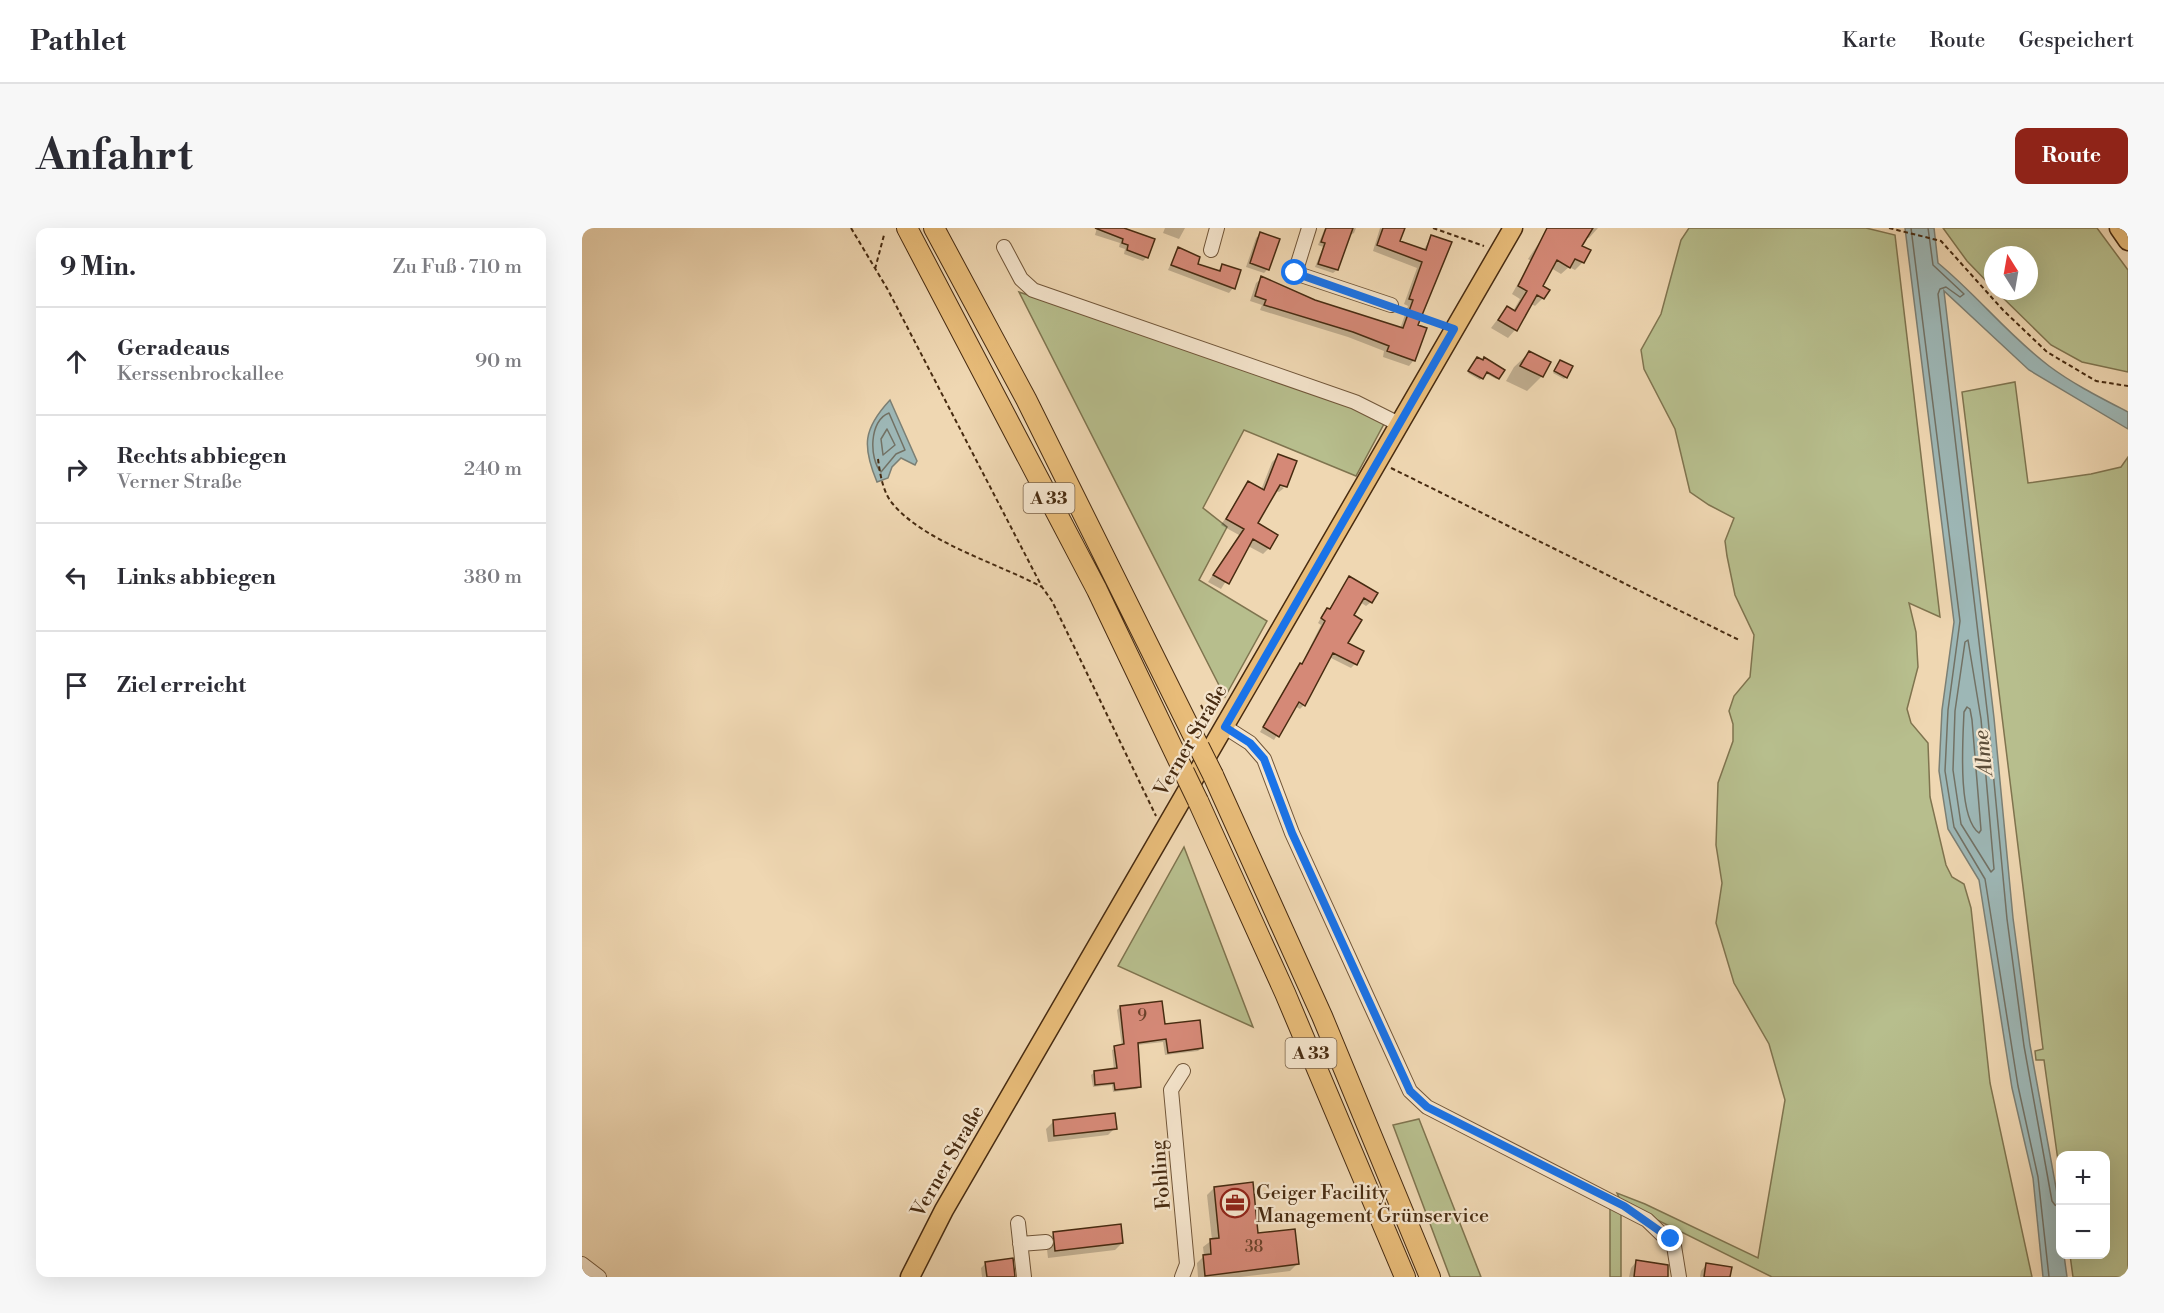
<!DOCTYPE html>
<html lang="de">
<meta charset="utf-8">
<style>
:root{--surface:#fff;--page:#f7f7f7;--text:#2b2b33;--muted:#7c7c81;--line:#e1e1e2;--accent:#8f2418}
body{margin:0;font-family:"Libre Bodoni",serif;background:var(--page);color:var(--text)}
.controls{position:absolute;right:18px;bottom:18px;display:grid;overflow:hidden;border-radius:12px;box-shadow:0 6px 24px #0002}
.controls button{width:54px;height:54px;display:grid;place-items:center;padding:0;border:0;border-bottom:2px solid var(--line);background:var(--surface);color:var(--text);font:30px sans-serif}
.compass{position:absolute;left:1402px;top:18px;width:54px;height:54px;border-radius:50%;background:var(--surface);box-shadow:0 6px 24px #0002;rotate:349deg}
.stop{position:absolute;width:18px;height:18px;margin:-14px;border:4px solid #1a73e8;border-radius:50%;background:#fff}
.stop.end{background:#1a73e8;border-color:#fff;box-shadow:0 2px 6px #0008}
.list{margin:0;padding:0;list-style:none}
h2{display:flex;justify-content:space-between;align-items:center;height:78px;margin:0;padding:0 24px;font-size:26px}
h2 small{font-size:20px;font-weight:400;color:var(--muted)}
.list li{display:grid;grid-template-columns:39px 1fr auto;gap:18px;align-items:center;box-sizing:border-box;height:108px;padding:0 24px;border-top:2px solid var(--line)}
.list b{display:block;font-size:22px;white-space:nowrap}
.list p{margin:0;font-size:20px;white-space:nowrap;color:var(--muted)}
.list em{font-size:20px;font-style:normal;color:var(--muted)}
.icon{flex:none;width:33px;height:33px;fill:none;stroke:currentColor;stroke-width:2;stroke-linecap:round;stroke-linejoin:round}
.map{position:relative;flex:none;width:1546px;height:1049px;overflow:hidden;border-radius:12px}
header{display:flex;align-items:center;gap:36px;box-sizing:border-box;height:84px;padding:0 30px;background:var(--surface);border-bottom:2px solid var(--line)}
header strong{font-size:28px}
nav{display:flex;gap:33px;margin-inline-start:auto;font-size:21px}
.intro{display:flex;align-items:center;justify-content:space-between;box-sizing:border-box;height:144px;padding:0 36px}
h1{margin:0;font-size:42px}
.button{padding:15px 27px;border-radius:12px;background:var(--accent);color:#fff;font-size:21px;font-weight:700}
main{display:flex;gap:36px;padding:0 36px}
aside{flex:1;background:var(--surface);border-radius:12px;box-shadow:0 6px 24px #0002}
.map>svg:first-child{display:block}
</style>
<header>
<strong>Pathlet</strong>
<nav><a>Karte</a><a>Route</a><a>Gespeichert</a></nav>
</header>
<div class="intro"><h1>Anfahrt</h1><a class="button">Route</a></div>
<main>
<aside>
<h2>9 Min.<small>Zu Fuß · 710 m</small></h2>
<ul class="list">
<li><svg class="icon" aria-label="ahead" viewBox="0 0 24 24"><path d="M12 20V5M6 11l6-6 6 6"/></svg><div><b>Geradeaus</b><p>Kerssenbrockallee</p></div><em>90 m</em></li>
<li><svg class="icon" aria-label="right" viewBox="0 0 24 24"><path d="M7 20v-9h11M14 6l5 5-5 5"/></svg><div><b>Rechts abbiegen</b><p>Verner Straße</p></div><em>240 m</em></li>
<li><svg class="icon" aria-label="left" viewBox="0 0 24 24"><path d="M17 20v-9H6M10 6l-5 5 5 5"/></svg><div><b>Links abbiegen</b></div><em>380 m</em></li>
<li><svg class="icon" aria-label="arrive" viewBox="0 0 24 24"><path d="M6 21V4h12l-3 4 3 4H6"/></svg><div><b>Ziel erreicht</b></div></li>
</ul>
</aside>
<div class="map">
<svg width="1546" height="1049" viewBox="0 0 1546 1049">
<rect width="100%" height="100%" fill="#efd7b2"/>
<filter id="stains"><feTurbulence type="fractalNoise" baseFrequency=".00333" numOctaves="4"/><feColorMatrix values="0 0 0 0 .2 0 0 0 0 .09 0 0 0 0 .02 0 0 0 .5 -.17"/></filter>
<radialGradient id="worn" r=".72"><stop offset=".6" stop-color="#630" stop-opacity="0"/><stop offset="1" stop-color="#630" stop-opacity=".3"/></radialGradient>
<!-- green -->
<path fill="#b7be8d" stroke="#7f744f" stroke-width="1.5" d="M 1107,0 L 1284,0 L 1313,7 L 1358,389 L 1327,375 L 1334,404 L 1336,439 L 1325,481 L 1329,495 L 1346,515 L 1348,569 L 1364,637 L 1370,649 L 1382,656 L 1389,680 L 1408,855 L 1450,1049 L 1190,1049 L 1039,974 L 1035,965 L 1063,976 L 1176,1030 L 1203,872 L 1187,816 L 1152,755 L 1134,695 L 1140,655 L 1134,617 L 1136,555 L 1151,513 L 1151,496 L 1147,483 L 1152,468 L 1168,449 L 1172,407 L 1153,367 L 1145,328 L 1143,313 L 1152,290 L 1127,277 L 1108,264 L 1093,201 L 1062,141 L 1059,122 L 1079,86 L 1099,12 Z
M 1361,0 L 1515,0 L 1546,42 L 1546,144 L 1500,134 L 1469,117 L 1414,63 L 1447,63 L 1447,27 L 1411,27 L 1411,60 L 1385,33 Z
M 437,64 L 784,182 L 803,194 L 774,248 L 662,202 L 621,280 L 645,299 L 617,352 L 685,393 L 643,469 Z
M 1433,154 L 1446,255 L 1509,246 L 1539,239 L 1546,229 L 1546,1049 L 1491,1049 L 1488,1027 L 1524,1026 L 1524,928 L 1478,928 L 1478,947 L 1462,832 L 1454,832 L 1453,823 L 1461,821 L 1380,164 Z
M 602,619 L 671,799 L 536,738 Z
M 837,891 L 899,1049 L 868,1049 L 811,897 Z
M 1028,978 L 1039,981 L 1039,1049 L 1028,1049 Z"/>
<!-- water -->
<path fill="#9db7b6" stroke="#7b7f74" stroke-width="1.5" d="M 1323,0 L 1352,0 L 1356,35 C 1395,67 1427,108 1467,138 C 1491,156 1519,170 1546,184 L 1546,201 L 1447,142 L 1362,63 L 1412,490 L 1431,690 L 1448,817 L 1475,965 L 1478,1026 L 1482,1027 L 1485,1049 L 1461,1049 L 1451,950 L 1430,860 L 1397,652 L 1366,601 L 1357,543 L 1360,482 L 1372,394 Z
M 308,172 L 335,233 L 333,237 L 319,230 L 310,239 L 306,250 L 295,254 C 280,218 281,201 308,172 Z"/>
<!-- shadow -->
<path fill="#0003" d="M 515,0 L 537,0 L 565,29 L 561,33 L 542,26 L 543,21 L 537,19 L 538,15 L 513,7 Z
M 583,0 L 603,0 L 597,11 L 581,5 Z
M 743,0 L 774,0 L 772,5 L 766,8 L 755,42 L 751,45 L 733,39 L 741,19 L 736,17 Z
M 798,0 L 821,0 L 816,14 L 841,23 L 849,9 L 834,98 L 832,132 L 827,138 L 801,129 L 802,123 L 766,109 L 678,82 L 680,77 L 668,73 L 674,55 L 680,50 L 732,73 L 818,101 L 826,78 L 822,76 L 835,40 L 791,23 Z
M 967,0 L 1016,0 L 1007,10 L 1004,9 L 998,19 L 1001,34 L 993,42 L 987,39 L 979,46 L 969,40 L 958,58 L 966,62 L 961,70 L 953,78 L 948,75 L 933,102 L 926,110 L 909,100 L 925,79 L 931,83 L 938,71 L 930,66 L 949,33 L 946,31 Z
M 679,6 L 686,41 L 682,45 L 664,39 L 674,10 Z
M 596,20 L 614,36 L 635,44 L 641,37 L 651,60 L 647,65 L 586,42 Z
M 947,125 L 967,134 L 960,148 L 945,163 L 924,153 L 932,139 Z
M 893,132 L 916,150 L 914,151 L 903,145 L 898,152 L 886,145 Z
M 978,133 L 984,149 L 982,151 L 971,145 Z
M 697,227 L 704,258 L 691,255 L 702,260 L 697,264 L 693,263 L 674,296 L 687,320 L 681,326 L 666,318 L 639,361 L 626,354 L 657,307 L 639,297 L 666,255 L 679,262 L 690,234 Z
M 767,350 L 789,374 L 784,378 L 778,374 L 770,388 L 764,416 L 773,436 L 769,440 L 747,429 L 722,477 L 718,481 L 713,478 L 692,512 L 678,504 L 714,441 L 719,437 L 739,397 L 736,395 L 741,386 L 747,382 Z
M 538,779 L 619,820 L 616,823 L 583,827 L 581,814 L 555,817 L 558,858 L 555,861 L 531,864 L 530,857 L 511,859 L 509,847 L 513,844 L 532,842 L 530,822 L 540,818 L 535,782 Z
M 471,894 L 533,900 L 526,907 L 466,914 L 464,901 Z
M 632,960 L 675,1007 L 715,1036 L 708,1043 L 658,1049 L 616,1049 L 615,1035 L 622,1028 L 621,1019 L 630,1012 L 625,967 Z
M 472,1006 L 540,1015 L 533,1022 L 466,1030 L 464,1013 Z
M 1055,1033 L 1083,1049 L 1047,1049 L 1049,1040 Z
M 404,1035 L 431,1049 L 400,1049 L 399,1040 Z
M 1125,1036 L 1147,1049 L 1118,1049 L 1119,1043 Z"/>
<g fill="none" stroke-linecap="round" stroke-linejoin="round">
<!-- shore -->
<path stroke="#727164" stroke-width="1.5" d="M 1329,0 L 1378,393 L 1366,482 L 1363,543 L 1372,599 L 1403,651 L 1436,858 L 1456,949 L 1467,1049
M 1346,0 L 1351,37 L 1382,66 L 1378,69 L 1364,59 L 1358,61 L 1356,66 L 1406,490 L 1425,691 L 1442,818 L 1470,973 L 1473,977 L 1478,979
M 307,185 L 323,222 L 314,226 L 299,244 C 287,231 287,192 307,185 Z
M 305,201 L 313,217 L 301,227 L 299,211 Z
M 1386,412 L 1399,491 L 1412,641 L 1409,644 L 1379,596 L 1371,542 L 1373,483 L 1383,414 Z
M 1385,479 L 1388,481 L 1390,492 L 1399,602 L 1397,605 C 1375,589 1381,510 1382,484 Z"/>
</g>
<!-- building -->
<path fill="#d58977" stroke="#472b11" stroke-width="1.5" d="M 513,0 L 542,0 L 573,11 L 566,30 L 545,22 L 546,17 L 540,15 L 541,11 Z
M 744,0 L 771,0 L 756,42 L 736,36 L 743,15 L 739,14 Z
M 801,0 L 823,0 L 818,13 L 844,22 L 849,7 L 870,14 L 836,97 L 845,100 L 833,133 L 805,123 L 807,118 L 771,104 L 682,77 L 684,72 L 673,68 L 679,48 L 733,72 L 821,100 L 831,72 L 827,71 L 840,34 L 795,17 Z
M 965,0 L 1011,0 L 1000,18 L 1009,22 L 1002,35 L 993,31 L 988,40 L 975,32 L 961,58 L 968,62 L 962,71 L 955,67 L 935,103 L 916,92 L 925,78 L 933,83 L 945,63 L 936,58 Z
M 678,4 L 698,11 L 687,42 L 668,35 Z
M 596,19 L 618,29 L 616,36 L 638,43 L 640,36 L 659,42 L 653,61 L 589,37 Z
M 947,123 L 969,134 L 961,149 L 938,138 Z
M 895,129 L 901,132 L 902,129 L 923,142 L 917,151 L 905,144 L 901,151 L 886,143 Z
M 978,132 L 991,138 L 985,150 L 972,143 Z
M 696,226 L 715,233 L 705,259 L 698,257 L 676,295 L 696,307 L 688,321 L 671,311 L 647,356 L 631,347 L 662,301 L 644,291 L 666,253 L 682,262 Z
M 767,348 L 796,365 L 790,375 L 782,370 L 772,387 L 780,392 L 766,415 L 782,423 L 775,437 L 751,425 L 723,478 L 717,474 L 697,509 L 681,499 L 718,435 L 720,436 L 743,393 L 739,390 L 745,380 L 748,381 Z
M 580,773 L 583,796 L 618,792 L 621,820 L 586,825 L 584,811 L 556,815 L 559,859 L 533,862 L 532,855 L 513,857 L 512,843 L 535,840 L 532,818 L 542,816 L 538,778 Z
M 533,885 L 535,901 L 472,908 L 471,892 Z
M 671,954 L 676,1005 L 713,1001 L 717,1036 L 623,1048 L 621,1027 L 629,1026 L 628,1011 L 637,1010 L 632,959 Z
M 539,996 L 541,1015 L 473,1023 L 471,1004 Z
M 431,1030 L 433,1049 L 405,1049 L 403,1034 Z
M 1054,1032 L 1086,1037 L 1086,1049 L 1052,1049 Z
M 1124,1035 L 1150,1039 L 1148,1049 L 1122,1049 Z"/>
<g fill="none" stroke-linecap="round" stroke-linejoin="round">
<!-- minor casing -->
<g stroke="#715639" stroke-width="16">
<path id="minor" d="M 727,0 L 713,45 L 809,77
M 422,19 L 439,51 L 451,62 L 773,174 L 817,196
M 629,22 L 635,0
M 643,499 L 668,515 L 682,531 L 710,605 L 828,863 L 845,879 L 1065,992 L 1092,1018 L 1097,1049
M 436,995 L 442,1049
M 438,1016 L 464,1014
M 0,1036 L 17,1049
M 600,1049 L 605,1036 L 589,862 L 601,843"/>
</g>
<!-- major casing -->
<g stroke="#472b11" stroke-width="21">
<path id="major" d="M 1537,0 L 1546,13
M 328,1049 L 362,982 L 931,0"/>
</g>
<!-- highway casing -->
<g stroke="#472b11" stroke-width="22">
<path id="highway" d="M 325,0 L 515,362 L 602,544
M 352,0 L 444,171 L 617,519
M 631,547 L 740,788 L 848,1049
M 616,573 L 703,765 L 823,1049"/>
</g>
<!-- path -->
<path stroke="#472b11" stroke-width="2" stroke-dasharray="4.5 3" stroke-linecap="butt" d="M 269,0 L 306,62 L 460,359 L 470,373 L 574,588
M 851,0 L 902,18
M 1307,0 L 1359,13 L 1421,82 L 1465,124 L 1514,153 L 1546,158
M 293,41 L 302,7
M 822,82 L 858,95
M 296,231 C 298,246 301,264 310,275 C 342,314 415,335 460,359
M 809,240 L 1157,412
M 619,477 L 627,494
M 380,906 L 387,911"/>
<!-- minor -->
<use href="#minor" stroke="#f5e5cd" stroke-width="14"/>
<!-- major -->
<use href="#major" stroke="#e8bc79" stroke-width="18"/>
<!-- highway -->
<use href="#highway" stroke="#e8bc79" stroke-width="20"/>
<!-- highway-bridge casing -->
<g stroke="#472b11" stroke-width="22" stroke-linecap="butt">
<path id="highway-bridge" d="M 617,519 L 631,547
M 602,544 L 616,573"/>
</g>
<!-- highway-bridge -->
<use href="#highway-bridge" stroke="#e8bc79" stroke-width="20"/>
</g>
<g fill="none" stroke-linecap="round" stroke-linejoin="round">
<!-- route -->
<path stroke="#1a73e8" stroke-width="8" d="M 713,45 L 872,101 L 643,499 L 668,515 L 682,531 L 710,605 L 828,863 L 845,879 L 1042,978 L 1089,1011"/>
</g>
<!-- icons -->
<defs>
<g id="office-ring" transform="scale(1.5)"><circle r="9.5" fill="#f5e5cd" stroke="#8f2418" stroke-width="1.5"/><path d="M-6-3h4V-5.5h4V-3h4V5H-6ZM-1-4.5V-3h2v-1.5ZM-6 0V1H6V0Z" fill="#8f2418"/></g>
</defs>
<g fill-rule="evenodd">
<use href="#office-ring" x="653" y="975"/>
</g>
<g text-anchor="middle" stroke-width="4.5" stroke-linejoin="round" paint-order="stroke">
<!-- number labels -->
<g font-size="16" fill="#6a422a">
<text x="560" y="793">9</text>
<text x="672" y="1024">38</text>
</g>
<!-- shield labels -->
<g fill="#f5e5cd" stroke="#7b6349" stroke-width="1.5">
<rect x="441.5" y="255" width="51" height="30" rx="4.5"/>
<rect x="703.5" y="810" width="51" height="30" rx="4.5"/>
</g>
<g font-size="18" font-weight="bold" fill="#472b11">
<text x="467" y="276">A 33</text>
<text x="729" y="831">A 33</text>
</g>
<!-- street labels -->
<g font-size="20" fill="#472b11" stroke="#f5e5cd">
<text transform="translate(608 512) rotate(-60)" y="7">Verner Straße</text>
<text transform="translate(365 933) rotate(-60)" y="7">Verner Straße</text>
<text transform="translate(578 947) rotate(-95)" y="7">Fohling</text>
</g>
<!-- poi labels -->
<g font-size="20" fill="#472b11" stroke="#f5e5cd" text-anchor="start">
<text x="674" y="971">Geiger Facility<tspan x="674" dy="23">Management Grünservice</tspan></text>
</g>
<!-- water labels -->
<g font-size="21" font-style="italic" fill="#5c4e3a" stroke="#f5e5cd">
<text transform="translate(1401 525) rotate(-96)" y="7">Alme</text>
</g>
</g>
<rect width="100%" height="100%" filter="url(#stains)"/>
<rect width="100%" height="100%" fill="url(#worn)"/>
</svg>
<div class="controls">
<button>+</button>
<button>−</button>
</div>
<svg class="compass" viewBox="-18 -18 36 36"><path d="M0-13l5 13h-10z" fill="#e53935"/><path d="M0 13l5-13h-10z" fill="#7c7c81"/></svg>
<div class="stop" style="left:713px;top:45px"></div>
<div class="stop end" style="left:1089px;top:1011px"></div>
</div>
</main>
